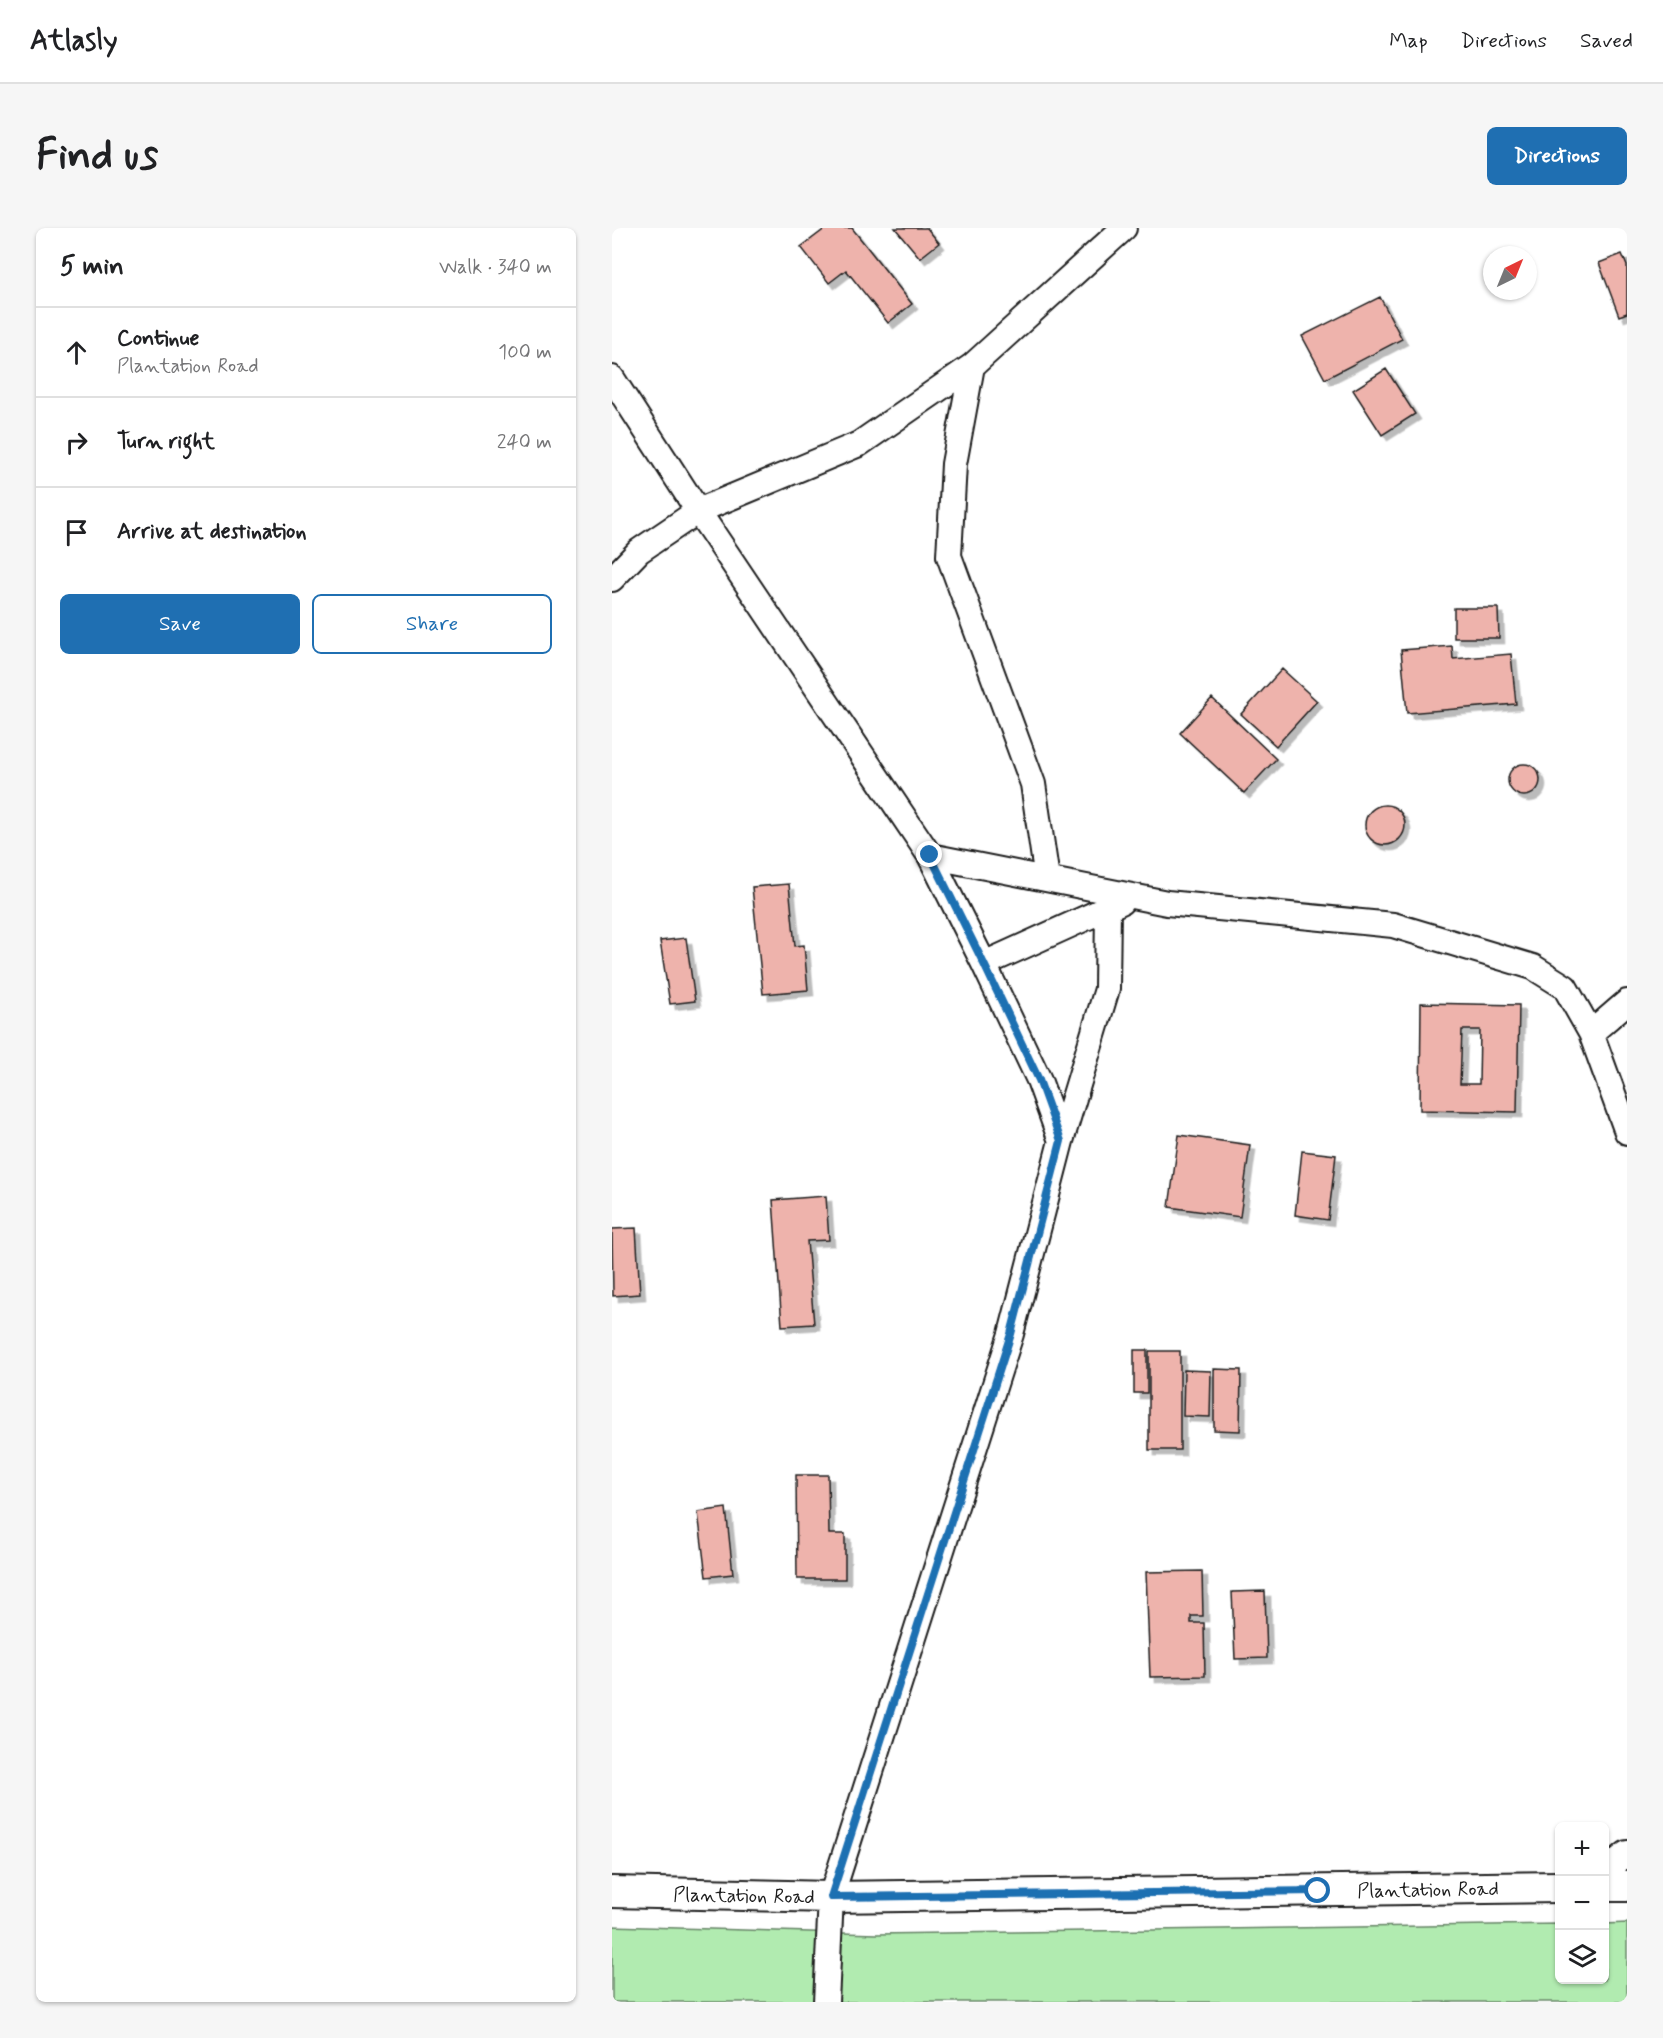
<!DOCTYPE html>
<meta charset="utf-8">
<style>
:root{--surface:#fff;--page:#f6f6f6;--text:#202124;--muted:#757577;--line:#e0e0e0;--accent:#1f6fb2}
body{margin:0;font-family:Mynerve,sans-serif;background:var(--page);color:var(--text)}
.controls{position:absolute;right:18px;bottom:18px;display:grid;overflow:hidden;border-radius:9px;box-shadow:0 2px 4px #0004}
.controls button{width:54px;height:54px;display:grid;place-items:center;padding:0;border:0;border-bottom:2px solid var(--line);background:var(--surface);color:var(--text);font:30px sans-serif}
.compass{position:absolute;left:871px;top:18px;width:54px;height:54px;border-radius:50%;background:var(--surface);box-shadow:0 2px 4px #0004;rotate:43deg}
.stop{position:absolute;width:18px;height:18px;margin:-14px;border:4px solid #1f6fb2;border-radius:50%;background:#fff}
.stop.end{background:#1f6fb2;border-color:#fff;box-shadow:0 2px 6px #0008}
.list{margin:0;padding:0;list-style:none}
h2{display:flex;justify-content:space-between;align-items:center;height:78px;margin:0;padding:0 24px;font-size:26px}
h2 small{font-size:20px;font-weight:400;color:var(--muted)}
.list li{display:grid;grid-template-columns:39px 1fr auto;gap:18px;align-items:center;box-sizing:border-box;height:90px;padding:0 24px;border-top:2px solid var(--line)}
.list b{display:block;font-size:22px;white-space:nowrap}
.list p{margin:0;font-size:20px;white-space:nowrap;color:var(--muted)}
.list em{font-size:20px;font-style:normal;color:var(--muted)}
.actions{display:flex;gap:12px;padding:18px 24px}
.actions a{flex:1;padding:14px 0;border:2px solid var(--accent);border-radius:9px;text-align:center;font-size:21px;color:var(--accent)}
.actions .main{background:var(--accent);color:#fff}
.icon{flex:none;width:33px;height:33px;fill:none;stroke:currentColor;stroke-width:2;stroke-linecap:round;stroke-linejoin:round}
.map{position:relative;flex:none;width:1015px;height:1774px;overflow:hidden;border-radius:9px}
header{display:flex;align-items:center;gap:36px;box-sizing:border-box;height:84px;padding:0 30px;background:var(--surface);border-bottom:2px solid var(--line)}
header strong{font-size:28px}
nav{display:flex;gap:33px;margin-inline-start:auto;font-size:21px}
.intro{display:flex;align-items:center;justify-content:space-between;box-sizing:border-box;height:144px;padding:0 36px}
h1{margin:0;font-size:42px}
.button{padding:15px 27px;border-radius:9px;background:var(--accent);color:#fff;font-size:21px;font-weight:700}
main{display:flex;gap:36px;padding:0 36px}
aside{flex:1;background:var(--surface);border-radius:9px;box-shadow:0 2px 4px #0004}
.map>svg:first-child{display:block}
</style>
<header>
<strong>Atlasly</strong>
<nav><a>Map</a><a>Directions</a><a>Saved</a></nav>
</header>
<div class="intro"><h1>Find us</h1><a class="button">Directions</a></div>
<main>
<aside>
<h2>5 min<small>Walk · 340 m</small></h2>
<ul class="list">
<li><svg class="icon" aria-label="ahead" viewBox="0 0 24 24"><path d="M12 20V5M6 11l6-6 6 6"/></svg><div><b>Continue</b><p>Plantation Road</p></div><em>100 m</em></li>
<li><svg class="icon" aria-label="right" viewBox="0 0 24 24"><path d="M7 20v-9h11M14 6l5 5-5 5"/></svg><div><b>Turn right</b></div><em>240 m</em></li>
<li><svg class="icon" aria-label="arrive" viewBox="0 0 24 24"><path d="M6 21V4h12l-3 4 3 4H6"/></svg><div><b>Arrive at destination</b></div></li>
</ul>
<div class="actions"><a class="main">Save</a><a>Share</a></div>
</aside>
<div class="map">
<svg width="1015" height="1774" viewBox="0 0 1015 1774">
<defs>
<filter id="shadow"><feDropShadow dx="5.5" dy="5.5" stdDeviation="0" flood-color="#0004"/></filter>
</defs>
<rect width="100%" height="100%" fill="#fff"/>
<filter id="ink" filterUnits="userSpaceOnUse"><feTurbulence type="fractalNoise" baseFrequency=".0167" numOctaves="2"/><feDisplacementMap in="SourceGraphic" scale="12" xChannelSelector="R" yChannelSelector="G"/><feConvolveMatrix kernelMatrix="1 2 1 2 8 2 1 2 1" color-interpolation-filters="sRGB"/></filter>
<g filter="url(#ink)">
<!-- green -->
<path fill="#b1ebb0" stroke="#668466" stroke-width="1.5" d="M 1015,1695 L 1015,1774 L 0,1774 L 0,1698 L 264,1706 L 947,1696 L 948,1752 L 993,1752 L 993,1696 Z"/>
<!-- building -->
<path fill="#eeb3ac" stroke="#1c1c1c" stroke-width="1.5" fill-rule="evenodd" filter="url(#shadow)" d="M 214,0 L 240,0 L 300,76 L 276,95 L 234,42 L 217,55 L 189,19 Z
M 283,0 L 315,0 L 327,15 L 308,30 Z
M 1010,26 L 1015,38 L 1015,85 L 1007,88 L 987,35 Z
M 768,69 L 790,111 L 713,151 L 690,108 Z
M 774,141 L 803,186 L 770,207 L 741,162 Z
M 842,380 L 886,380 L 887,410 L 842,410 Z
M 840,418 L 841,431 L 899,426 L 904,476 L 795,485 L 789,422 Z
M 670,441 L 705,473 L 664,518 L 629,486 Z
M 600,470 L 664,531 L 632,565 L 568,505 Z
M896 552a16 16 0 1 1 32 0a16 16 0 1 1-32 0Z
M753 597a20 20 0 1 1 40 0a20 20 0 1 1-40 0Z
M 177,656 L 183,718 L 192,717 L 196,762 L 151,766 L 140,659 Z
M 74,710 L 83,773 L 58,776 L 48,713 Z
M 809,775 L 907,777 L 905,884 L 808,882 ZM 850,802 L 868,802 L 867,856 L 848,856 Z
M 567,907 L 638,917 L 628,989 L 557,979 Z
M 690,923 L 724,927 L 716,992 L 683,987 Z
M 214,968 L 217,1012 L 195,1013 L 202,1096 L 170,1098 L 161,972 Z
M 24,1000 L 28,1066 L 1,1068 L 0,1001 Z
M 522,1122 L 535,1122 L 535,1165 L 522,1165 Z
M 537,1123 L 568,1123 L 568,1222 L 537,1222 Z
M 602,1141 L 629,1142 L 628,1203 L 602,1202 Z
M 572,1142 L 599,1143 L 598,1189 L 571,1188 Z
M 184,1247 L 216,1247 L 217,1306 L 233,1306 L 233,1351 L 185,1351 Z
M 114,1280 L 121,1346 L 94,1349 L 86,1284 Z
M 590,1343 L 591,1388 L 579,1388 L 579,1395 L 592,1395 L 593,1448 L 538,1449 L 534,1344 Z
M 653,1363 L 655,1430 L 623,1431 L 620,1364 Z"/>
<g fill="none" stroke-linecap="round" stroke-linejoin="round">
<!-- minor casing -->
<g stroke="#1c1c1c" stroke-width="28">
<path id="minor" d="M 360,138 L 342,236 L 337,328 L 421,556 L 435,651
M 0,150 L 86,283 L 318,628 L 372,736 L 427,852 L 449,913
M 0,351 L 27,323 L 86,283 L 247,216 L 360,138 L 512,0
M 318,628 L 555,675 L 781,697 L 921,739 L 953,759 L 979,805 L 1015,904
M 372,736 L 509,674
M 979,805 L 1015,774
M 993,1643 L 1015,1625
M 214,1774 L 219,1669 L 399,1106 L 449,913 L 495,761 L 496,680"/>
</g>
<!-- tertiary casing -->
<g stroke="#1c1c1c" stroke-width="34">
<path id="tertiary" d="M 993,1658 L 1015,1658
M 0,1664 L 219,1669 L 948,1659"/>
</g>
<!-- minor -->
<use href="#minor" stroke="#fff" stroke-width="24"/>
<!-- tertiary -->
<use href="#tertiary" stroke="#fff" stroke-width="30"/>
</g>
</g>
<g fill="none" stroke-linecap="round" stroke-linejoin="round" filter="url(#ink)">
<!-- route -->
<path stroke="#1f6fb2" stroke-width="8" d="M 318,627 L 372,736 L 427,852 L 449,913 L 399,1106 L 219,1669 L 706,1663"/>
</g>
<g text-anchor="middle" stroke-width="4.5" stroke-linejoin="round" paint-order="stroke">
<!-- street labels -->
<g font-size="20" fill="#1c1c1c" stroke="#fff">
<text transform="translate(816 1661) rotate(-1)" y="7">Plantation Road</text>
<text transform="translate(132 1667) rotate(1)" y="7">Plantation Road</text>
</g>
</g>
</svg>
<div class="controls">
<button>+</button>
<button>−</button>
<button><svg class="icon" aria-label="layers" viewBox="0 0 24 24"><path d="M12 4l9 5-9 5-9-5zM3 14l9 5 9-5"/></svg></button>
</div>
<svg class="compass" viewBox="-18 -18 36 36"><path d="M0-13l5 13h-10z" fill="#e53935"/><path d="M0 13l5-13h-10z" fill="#757577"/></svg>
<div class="stop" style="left:706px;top:1663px"></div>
<div class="stop end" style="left:318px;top:627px"></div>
</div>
</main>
